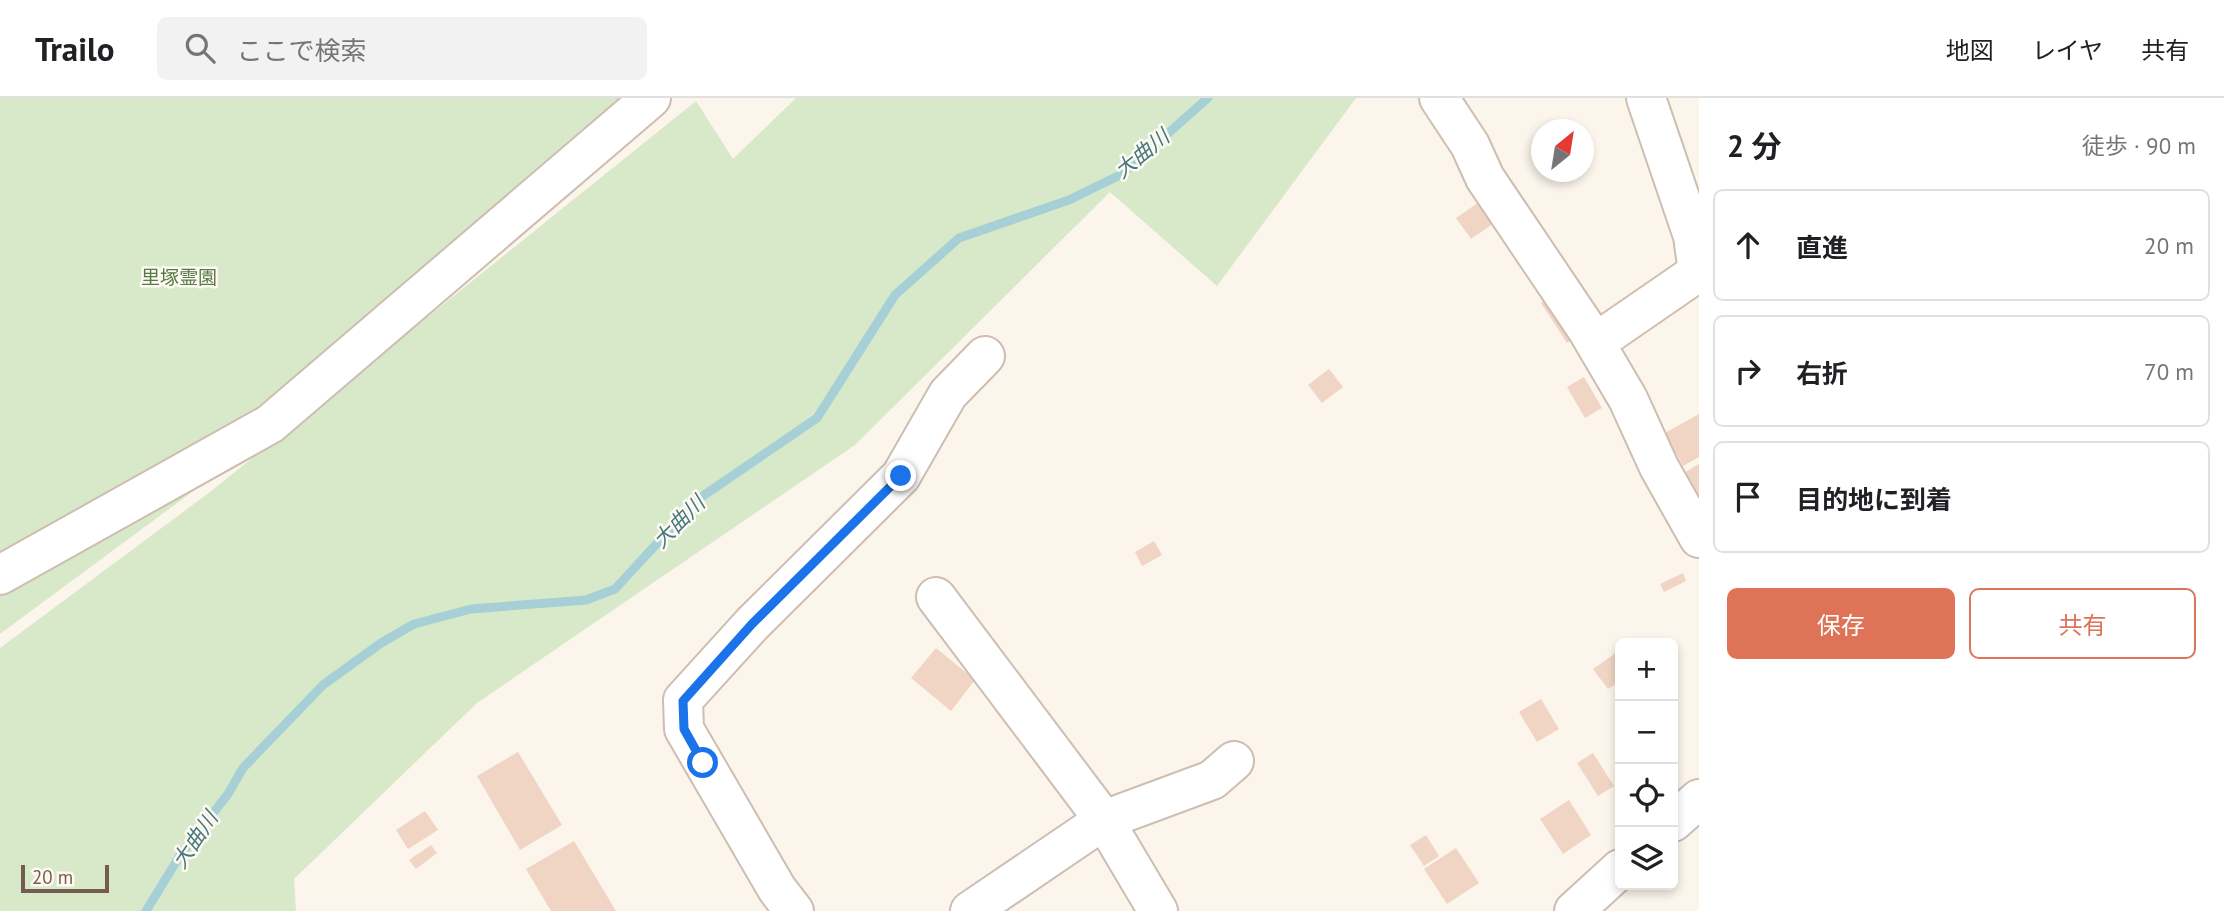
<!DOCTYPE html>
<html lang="ja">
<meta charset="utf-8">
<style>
:root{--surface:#fff;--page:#f2f2f2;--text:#202124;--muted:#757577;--line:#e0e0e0;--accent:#de7358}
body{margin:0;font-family:"PT Sans","Noto Sans JP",sans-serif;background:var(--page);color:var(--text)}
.controls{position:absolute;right:21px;bottom:21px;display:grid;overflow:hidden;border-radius:10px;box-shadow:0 4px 10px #0003}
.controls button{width:63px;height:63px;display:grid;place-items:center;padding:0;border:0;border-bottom:2px solid var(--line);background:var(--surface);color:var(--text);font:35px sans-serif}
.compass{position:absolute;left:1531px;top:21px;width:63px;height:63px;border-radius:50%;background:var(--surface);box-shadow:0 4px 10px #0003;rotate:30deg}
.scale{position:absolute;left:21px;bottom:18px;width:88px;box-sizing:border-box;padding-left:7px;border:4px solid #765c4f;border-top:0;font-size:19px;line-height:24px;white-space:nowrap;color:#765c4f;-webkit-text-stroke:5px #fef9f1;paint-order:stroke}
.stop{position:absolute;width:21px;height:21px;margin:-16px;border:5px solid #1a73e8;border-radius:50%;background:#fff}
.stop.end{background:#1a73e8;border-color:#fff;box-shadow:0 2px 7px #0008}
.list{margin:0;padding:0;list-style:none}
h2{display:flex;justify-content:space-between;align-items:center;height:91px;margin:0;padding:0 28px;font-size:30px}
h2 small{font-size:23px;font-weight:400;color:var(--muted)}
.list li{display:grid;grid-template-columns:46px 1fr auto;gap:21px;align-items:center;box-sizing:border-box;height:112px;margin:0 14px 14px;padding:0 14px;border:2px solid var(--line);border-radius:10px}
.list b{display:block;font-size:26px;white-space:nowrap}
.list em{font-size:23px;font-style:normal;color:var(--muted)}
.actions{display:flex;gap:14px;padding:21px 28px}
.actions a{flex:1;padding:16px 0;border:2px solid var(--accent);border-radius:10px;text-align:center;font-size:24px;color:var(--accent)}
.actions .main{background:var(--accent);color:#fff}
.icon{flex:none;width:38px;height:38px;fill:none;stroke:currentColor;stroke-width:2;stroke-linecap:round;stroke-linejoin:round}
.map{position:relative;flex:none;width:1699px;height:813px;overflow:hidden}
header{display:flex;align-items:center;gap:42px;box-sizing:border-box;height:98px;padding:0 35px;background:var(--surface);border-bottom:2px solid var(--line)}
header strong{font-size:33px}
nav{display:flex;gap:38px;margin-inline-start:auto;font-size:24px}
.search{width:490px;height:63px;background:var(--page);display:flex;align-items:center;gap:18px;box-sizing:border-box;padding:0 24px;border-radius:10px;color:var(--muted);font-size:26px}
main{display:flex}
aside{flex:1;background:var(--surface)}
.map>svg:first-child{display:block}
</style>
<header>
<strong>Trailo</strong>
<div class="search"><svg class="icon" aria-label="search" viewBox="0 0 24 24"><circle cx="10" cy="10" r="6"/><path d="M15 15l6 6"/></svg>ここで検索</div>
<nav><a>地図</a><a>レイヤ</a><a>共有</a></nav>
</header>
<main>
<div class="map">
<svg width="1699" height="813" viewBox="0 0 1699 813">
<rect width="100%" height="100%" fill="#fcf5eb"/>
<!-- green -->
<path fill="#d7e9c9" d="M 0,0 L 668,0 L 261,343 L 0,536 Z
M 796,0 L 1356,0 L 1217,188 L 1110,94 L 855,347 L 477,605 L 294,781 L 296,813 L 0,813 L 0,550 L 210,394 L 696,3 L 733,61 Z"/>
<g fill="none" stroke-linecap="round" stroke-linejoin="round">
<!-- stream -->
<path stroke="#a6d0d6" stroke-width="9" d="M 146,813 L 179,759 L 228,696 L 243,670 L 323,587 L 381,545 L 414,526 L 471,511 L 586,502 L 615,491 L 697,402 L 817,320 L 895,197 L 959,140 L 1069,102 L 1122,76 L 1208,0"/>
</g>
<!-- building -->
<path fill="#f0d4c4" d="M 1482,102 L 1497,123 L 1471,141 L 1456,120 Z
M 1551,199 L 1577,238 L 1567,245 L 1541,205 Z
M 1329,271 L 1343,289 L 1322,305 L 1308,287 Z
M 1584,279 L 1602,310 L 1585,320 L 1567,289 Z
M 1699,316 L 1699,359 L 1683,368 L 1665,335 Z
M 1699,366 L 1699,400 L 1684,375 Z
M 1154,443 L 1162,457 L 1142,468 L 1135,454 Z
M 1683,475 L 1686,483 L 1664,494 L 1660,486 Z
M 936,550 L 975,582 L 951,613 L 911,580 Z
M 1620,552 L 1620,583 L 1608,591 L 1593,571 Z
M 1541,601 L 1559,631 L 1537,644 L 1519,614 Z
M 518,654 L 562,727 L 520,752 L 477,678 Z
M 1593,655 L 1614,688 L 1598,698 L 1577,665 Z
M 1569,702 L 1591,737 L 1563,756 L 1540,721 Z
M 425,713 L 438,732 L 408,751 L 396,732 Z
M 1426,737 L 1439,758 L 1424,768 L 1410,747 Z
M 574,743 L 616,813 L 551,813 L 526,771 Z
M 431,747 L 437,755 L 416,771 L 409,762 Z
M 1456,750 L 1479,785 L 1447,806 L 1424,771 Z"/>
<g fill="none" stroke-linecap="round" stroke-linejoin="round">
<!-- minor casing -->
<g stroke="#cebdb1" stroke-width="42">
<path id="minor" d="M 1439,0 L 1470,47 L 1485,80 L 1588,233 L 1628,301 L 1659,369 L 1699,440
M 1595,245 L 1698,174 L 1693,138 L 1646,0
M 0,477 L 270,326 L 651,0
M 936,499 L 1104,722 L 1158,813
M 1673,724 L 1699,701
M 794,813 L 777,791 L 684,631 L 683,602 L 752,526 L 901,378 L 948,296 L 985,258
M 970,813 L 1104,722 L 1212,682 L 1234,663
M 1574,813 L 1620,771"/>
</g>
<!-- minor -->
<use href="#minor" stroke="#fff" stroke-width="38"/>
</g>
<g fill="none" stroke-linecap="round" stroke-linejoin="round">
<!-- route -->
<path stroke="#1a73e8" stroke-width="9" d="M 703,665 L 684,631 L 683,603 L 752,526 L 901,378"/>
</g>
<g text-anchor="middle" stroke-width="5" stroke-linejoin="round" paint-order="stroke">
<!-- park labels -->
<g font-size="19" fill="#577b47" stroke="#fef9f1">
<text x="179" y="186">里塚霊園</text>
</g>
<!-- water labels -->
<g font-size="21" font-style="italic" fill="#467881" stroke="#fef9f1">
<text transform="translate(1142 56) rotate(-39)" y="7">大曲川</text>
<text transform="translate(679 424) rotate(-45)" y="7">大曲川</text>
<text transform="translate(195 742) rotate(-56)" y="7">大曲川</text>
</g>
</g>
</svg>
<div class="controls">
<button>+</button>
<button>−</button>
<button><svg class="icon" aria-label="locate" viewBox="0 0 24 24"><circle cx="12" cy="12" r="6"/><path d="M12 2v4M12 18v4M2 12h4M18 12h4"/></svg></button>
<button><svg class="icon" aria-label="layers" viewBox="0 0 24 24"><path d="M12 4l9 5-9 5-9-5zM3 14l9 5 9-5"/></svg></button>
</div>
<svg class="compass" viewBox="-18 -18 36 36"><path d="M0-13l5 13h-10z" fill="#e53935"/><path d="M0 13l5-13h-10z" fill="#757577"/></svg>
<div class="scale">20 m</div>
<div class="stop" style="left:703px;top:665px"></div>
<div class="stop end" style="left:901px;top:378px"></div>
</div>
<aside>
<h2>2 分<small>徒歩 · 90 m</small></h2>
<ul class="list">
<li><svg class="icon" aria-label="ahead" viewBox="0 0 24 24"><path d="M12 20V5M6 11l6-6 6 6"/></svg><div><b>直進</b></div><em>20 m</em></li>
<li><svg class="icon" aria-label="right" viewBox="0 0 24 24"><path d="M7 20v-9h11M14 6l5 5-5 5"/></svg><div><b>右折</b></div><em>70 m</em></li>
<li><svg class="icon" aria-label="arrive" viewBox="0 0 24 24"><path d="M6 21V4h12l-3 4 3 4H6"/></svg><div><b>目的地に到着</b></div></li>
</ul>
<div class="actions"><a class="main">保存</a><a>共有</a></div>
</aside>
</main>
